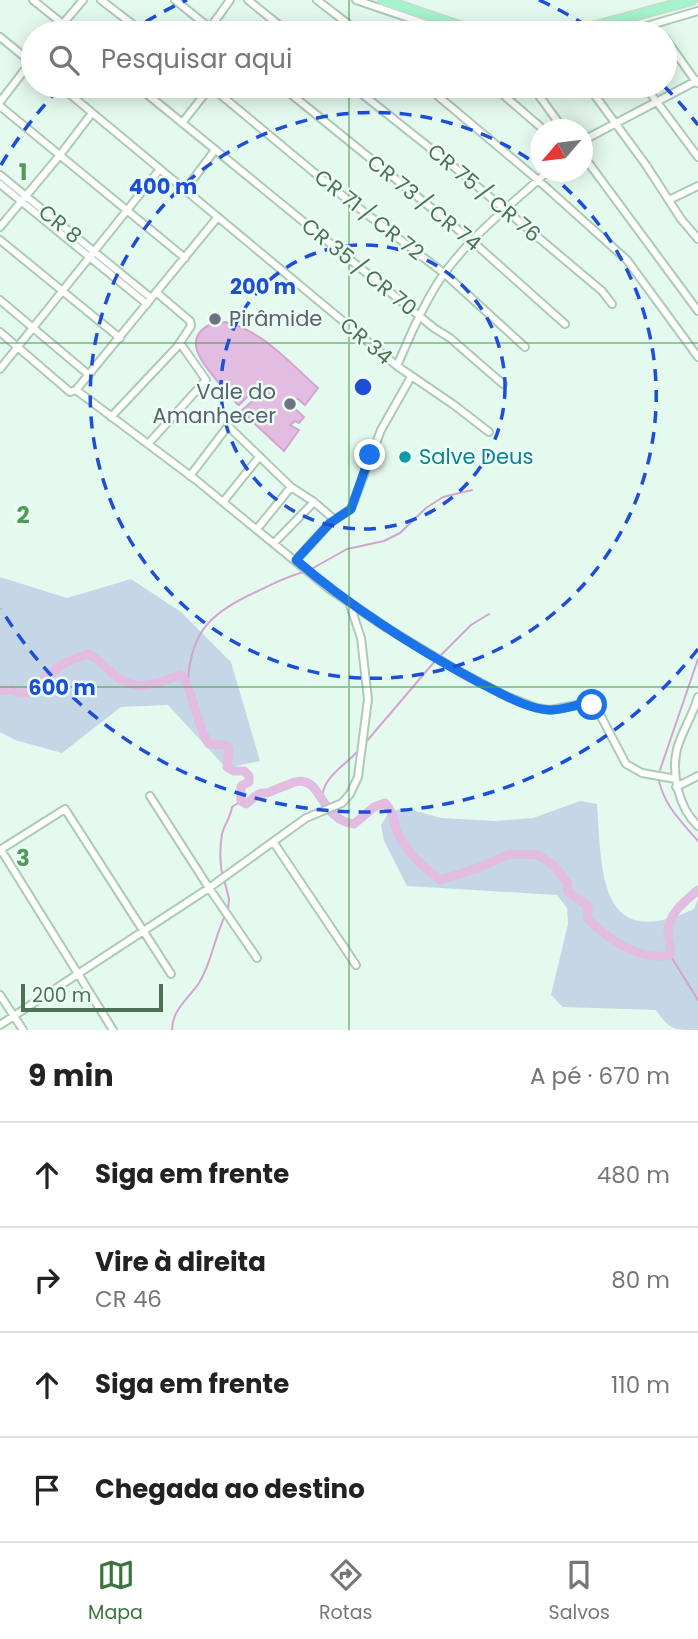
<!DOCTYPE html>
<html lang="pt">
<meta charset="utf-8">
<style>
:root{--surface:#fff;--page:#f6f6f6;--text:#222;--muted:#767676;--line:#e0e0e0;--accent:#39743f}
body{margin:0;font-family:Poppins,sans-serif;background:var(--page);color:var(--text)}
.compass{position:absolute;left:530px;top:119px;width:63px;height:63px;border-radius:50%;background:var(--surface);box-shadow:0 4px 18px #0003;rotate:242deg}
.scale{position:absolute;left:21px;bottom:18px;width:142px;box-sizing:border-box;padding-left:7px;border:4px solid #4d7155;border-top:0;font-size:19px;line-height:24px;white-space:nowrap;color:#4d7155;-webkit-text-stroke:5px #ebfdf4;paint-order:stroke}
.stop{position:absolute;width:21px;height:21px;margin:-16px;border:5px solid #1a73e8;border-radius:50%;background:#fff}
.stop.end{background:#1a73e8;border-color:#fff;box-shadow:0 2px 7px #0008}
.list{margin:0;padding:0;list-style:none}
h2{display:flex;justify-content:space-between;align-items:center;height:91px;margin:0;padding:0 28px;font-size:30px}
h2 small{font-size:23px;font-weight:400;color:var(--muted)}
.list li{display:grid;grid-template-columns:46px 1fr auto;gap:21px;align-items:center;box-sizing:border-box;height:105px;padding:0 28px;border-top:2px solid var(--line)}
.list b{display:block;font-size:26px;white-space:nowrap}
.list p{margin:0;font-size:23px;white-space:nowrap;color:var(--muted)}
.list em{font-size:23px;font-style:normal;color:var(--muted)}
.icon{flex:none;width:38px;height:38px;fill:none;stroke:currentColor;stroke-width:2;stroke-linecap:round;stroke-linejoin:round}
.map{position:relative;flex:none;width:698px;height:1030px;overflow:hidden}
.search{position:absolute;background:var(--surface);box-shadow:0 4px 18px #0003;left:21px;right:21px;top:21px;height:77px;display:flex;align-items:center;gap:18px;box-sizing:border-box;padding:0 24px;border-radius:38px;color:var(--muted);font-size:26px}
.sheet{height:511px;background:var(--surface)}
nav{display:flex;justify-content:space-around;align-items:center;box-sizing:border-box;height:98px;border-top:2px solid var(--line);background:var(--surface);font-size:19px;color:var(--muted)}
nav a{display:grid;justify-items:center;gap:4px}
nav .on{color:var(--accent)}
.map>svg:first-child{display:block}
</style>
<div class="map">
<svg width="698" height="1030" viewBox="0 0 698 1030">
<rect width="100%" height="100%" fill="#e5faef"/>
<!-- green -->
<path fill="#c5d7e6" d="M 0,577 L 67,598 L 131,579 L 181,612 L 231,662 L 260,761 L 226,768 L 168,705 L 121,707 L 62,753 L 15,740 L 0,732 Z
M 580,801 L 597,804 C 602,871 598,954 694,909 L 698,898 L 698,1030 C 673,1030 670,1030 656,1010 L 563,1007 L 551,995 L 568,924 L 567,908 L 557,895 L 407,886 L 384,841 L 381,825 L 389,812 L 405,808 L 441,818 L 495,821 L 533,818 Z"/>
<!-- water -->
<path fill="#e2bce1" stroke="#d3a3d1" stroke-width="2" d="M 225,322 C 262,330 290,363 318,388 L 305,405 L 298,399 L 292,401 L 293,407 L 304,417 L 299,423 L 295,421 L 290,425 L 299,430 L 284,451 L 241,411 L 258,396 L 257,390 L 253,391 L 239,405 L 237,404 C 227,392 196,360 196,345 C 195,335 203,328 211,324 L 212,325 Z"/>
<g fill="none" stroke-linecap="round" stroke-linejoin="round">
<!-- stream -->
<path stroke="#d3a3d1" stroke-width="2" d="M 313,568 L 347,549 L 384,541 L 400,533 L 426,508 L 443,497 L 472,490
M 440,656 L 471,625 L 489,614
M 188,681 C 191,629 213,612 258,591 C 273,584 287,576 304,572
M 366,742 L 435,661
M 660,770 L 698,659
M 659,781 C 665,807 682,822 698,841
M 322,801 C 321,778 343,767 358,751
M 222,874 C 220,862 220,846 222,834 C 224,825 230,819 232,807 L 241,801
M 224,879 L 229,899 L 228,911
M 670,955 L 698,1000
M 172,1030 C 172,1010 188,999 199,983 C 212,962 214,938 225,916"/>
<!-- river -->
<path stroke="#e2bce1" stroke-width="9" d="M 0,691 L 12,689 L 17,693 L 27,693 L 64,663 L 88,654 C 101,660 104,666 114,675 C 138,694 155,683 181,675 C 192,685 196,725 209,744 L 225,745 L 229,748 L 227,767 L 234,771 L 244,771 L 249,776 L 249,782 L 241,786 L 241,801 L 246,804 C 251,801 254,796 259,794 C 263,792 267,794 270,792 C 278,788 287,785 295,782 C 323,775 318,819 354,824 L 374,807 L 385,803 C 394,812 393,822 398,834 C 407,853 424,867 440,880 L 475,869 L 510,854 L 539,855 L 554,866 L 567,882 L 568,892 L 588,906 L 588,919 C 608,939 640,962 670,955 C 672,947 668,940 668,932 C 668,914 685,901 698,890"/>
<!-- minor casing -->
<g stroke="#accbb6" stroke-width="10">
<path id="minor" d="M 33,0 L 74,33
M 101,0 L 144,33
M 175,0 L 216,33
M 248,0 L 289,33
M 317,0 L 360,33
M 356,0 L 453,33
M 415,24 L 428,33
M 210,28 L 230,0
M 55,33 L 83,0
M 623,33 L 698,11
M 0,37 L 32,63
M 665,38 L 697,83
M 60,86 L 397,366 L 454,405 L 489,432
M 137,86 L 434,328 L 450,338 L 503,384
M 210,86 L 334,189 L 445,274 L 525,347
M 281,86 L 472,241 L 565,324
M 352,86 L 459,171 L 602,291 L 612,304
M 426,86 L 538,180 L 627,260 L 698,357
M 493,86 L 544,130
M 532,86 L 564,130
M 588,86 L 646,165 L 681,219 L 698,239
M 645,86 L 698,157
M 0,102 L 33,59
M 0,106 L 185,258
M 182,123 L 211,86
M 582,141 L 698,80
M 582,154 L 698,311
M 0,175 L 151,298
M 0,184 L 147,304
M 185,190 L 215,150
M 669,200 L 698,186
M 0,227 L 60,155 L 92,113
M 0,240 L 120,338
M 0,300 L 89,375
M 0,332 L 70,392 L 76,390 L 196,480 L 328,588 L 387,628 L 460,672 L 508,697 L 537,708 L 550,710 L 587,703 L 596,707 L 626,764 L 642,773 L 676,779
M 397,366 C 409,338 421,310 437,284 C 465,240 510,206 547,172
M 0,369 L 160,169
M 76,390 L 217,218
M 111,417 L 177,347 L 191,326 L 190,321 L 156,292
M 148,444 L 206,380 L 180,343
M 190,476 L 228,426 L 291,487 L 314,502 L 335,520
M 223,502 L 259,457
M 257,529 L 291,487
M 274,543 L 314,502
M 296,560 L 330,523 L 351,509 L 381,430 L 411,377
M 698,697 C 693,715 682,731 677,749 C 671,775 679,808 698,826
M 676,787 L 698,776
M 150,796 L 209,888 L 257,958
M 274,843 L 356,965
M 0,850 L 65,809 L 171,974
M 1,850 L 113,1030
M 0,995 L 23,1030
M 0,1025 L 209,888 L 306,818 L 342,803 L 350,794 L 358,777 L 368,699 L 361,638 L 349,602"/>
</g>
<!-- primary casing -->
<g stroke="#cdd7cf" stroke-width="12">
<path id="primary" d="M 383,0 L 471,30 L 489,33
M 570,33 L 692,0"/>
</g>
<!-- minor -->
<use href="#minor" stroke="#fff" stroke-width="6"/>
<!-- primary -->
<use href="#primary" stroke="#a3f3cb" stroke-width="9"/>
</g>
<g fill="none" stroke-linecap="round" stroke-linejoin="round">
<!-- route -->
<path stroke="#1a73e8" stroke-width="9" d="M 370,455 L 351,509 L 330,523 L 296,560 C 352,608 415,648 480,683 C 501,693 526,709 550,710 C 562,710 575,705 587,703 L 592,705"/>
</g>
<!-- grid -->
<path fill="none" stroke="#509b5a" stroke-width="2" stroke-opacity="0.55" d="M 349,0 L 349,33M 349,86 L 349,1030M 0,343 L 698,343M 0,687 L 698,687"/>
<!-- distance rings -->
<g fill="none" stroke="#1d4ed8" stroke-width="3.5" stroke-dasharray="12 9">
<circle cx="363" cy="387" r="142"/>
<path d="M547 172A283 283 0 1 1 539 166"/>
<path d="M698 649A425 425 0 0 1 1 609M1 165A425 425 0 0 1 62 86M128 33A425 425 0 0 1 187 0M539 0A425 425 0 0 1 598 33M664 86A425 425 0 0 1 698 125"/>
</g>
<!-- markers -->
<g fill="#6b7280" stroke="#ebfdf4" stroke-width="2.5">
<circle cx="215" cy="319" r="7"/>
<circle cx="290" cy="404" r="7"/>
</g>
<circle fill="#0f9aa8" stroke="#ebfdf4" stroke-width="2.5" cx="405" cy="457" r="7"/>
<g text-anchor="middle" stroke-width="5" stroke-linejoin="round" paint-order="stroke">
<!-- street labels -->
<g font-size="21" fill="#4d7155" stroke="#ebfdf4">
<text transform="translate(484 193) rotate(40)" y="7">CR 75 / CR 76</text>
<text transform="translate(424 203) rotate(39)" y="7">CR 73 / CR 74</text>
<text transform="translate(369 215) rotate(38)" y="7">CR 71 / CR 72</text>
<text transform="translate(60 224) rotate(39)" y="7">CR 8</text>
<text transform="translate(359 267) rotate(39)" y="7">CR 35 / CR 70</text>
<text transform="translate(366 341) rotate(40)" y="7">CR 34</text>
</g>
<!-- worship labels -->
<g font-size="21" fill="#5b616d" stroke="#ebfdf4" text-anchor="start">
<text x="229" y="326">Pirâmide</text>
<text x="276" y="399" text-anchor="end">Vale do<tspan x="276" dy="24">Amanhecer</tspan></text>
</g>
<!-- culture labels -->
<g font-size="21" fill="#0d838f" stroke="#ebfdf4" text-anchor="start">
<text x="419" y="464">Salve Deus</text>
</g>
</g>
<g font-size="23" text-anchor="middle" font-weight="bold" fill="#509b5a" stroke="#ebfdf4" stroke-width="5" stroke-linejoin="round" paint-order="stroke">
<text x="23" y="180">1</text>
<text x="23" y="523">2</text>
<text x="23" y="866">3</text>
</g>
<circle cx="363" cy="387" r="10" fill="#1d4ed8" stroke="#ebfdf4" stroke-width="3.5"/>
<g font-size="21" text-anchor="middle" font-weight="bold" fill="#1d4ed8" stroke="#ebfdf4" stroke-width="5" stroke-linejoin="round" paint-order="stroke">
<text x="163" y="194">400 m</text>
<text x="263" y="294">200 m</text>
<text x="62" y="695">600 m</text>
</g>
</svg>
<svg class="compass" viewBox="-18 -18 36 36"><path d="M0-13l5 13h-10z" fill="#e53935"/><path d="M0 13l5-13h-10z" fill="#767676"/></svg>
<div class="scale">200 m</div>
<div class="stop" style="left:592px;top:705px"></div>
<div class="stop end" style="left:370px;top:455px"></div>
<div class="search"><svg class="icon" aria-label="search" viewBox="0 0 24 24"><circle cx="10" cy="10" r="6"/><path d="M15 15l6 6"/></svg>Pesquisar aqui</div>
</div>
<section class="sheet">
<h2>9 min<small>A pé · 670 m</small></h2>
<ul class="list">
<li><svg class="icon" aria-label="ahead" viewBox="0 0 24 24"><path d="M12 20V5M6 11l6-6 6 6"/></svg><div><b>Siga em frente</b></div><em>480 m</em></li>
<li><svg class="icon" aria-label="right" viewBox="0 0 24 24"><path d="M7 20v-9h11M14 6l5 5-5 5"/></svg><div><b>Vire à direita</b><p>CR 46</p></div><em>80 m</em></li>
<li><svg class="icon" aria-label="ahead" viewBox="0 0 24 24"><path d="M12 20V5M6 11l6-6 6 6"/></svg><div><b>Siga em frente</b></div><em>110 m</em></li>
<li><svg class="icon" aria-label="arrive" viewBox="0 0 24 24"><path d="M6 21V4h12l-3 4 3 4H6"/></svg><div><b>Chegada ao destino</b></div></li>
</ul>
</section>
<nav>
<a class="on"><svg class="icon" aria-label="map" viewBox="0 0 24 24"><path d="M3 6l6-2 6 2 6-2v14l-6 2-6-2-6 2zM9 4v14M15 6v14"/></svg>Mapa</a>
<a><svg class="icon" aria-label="directions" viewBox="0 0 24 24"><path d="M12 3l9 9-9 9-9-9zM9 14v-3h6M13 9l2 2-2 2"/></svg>Rotas</a>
<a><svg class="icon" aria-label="saved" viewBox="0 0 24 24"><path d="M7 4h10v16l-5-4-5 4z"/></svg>Salvos</a>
</nav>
